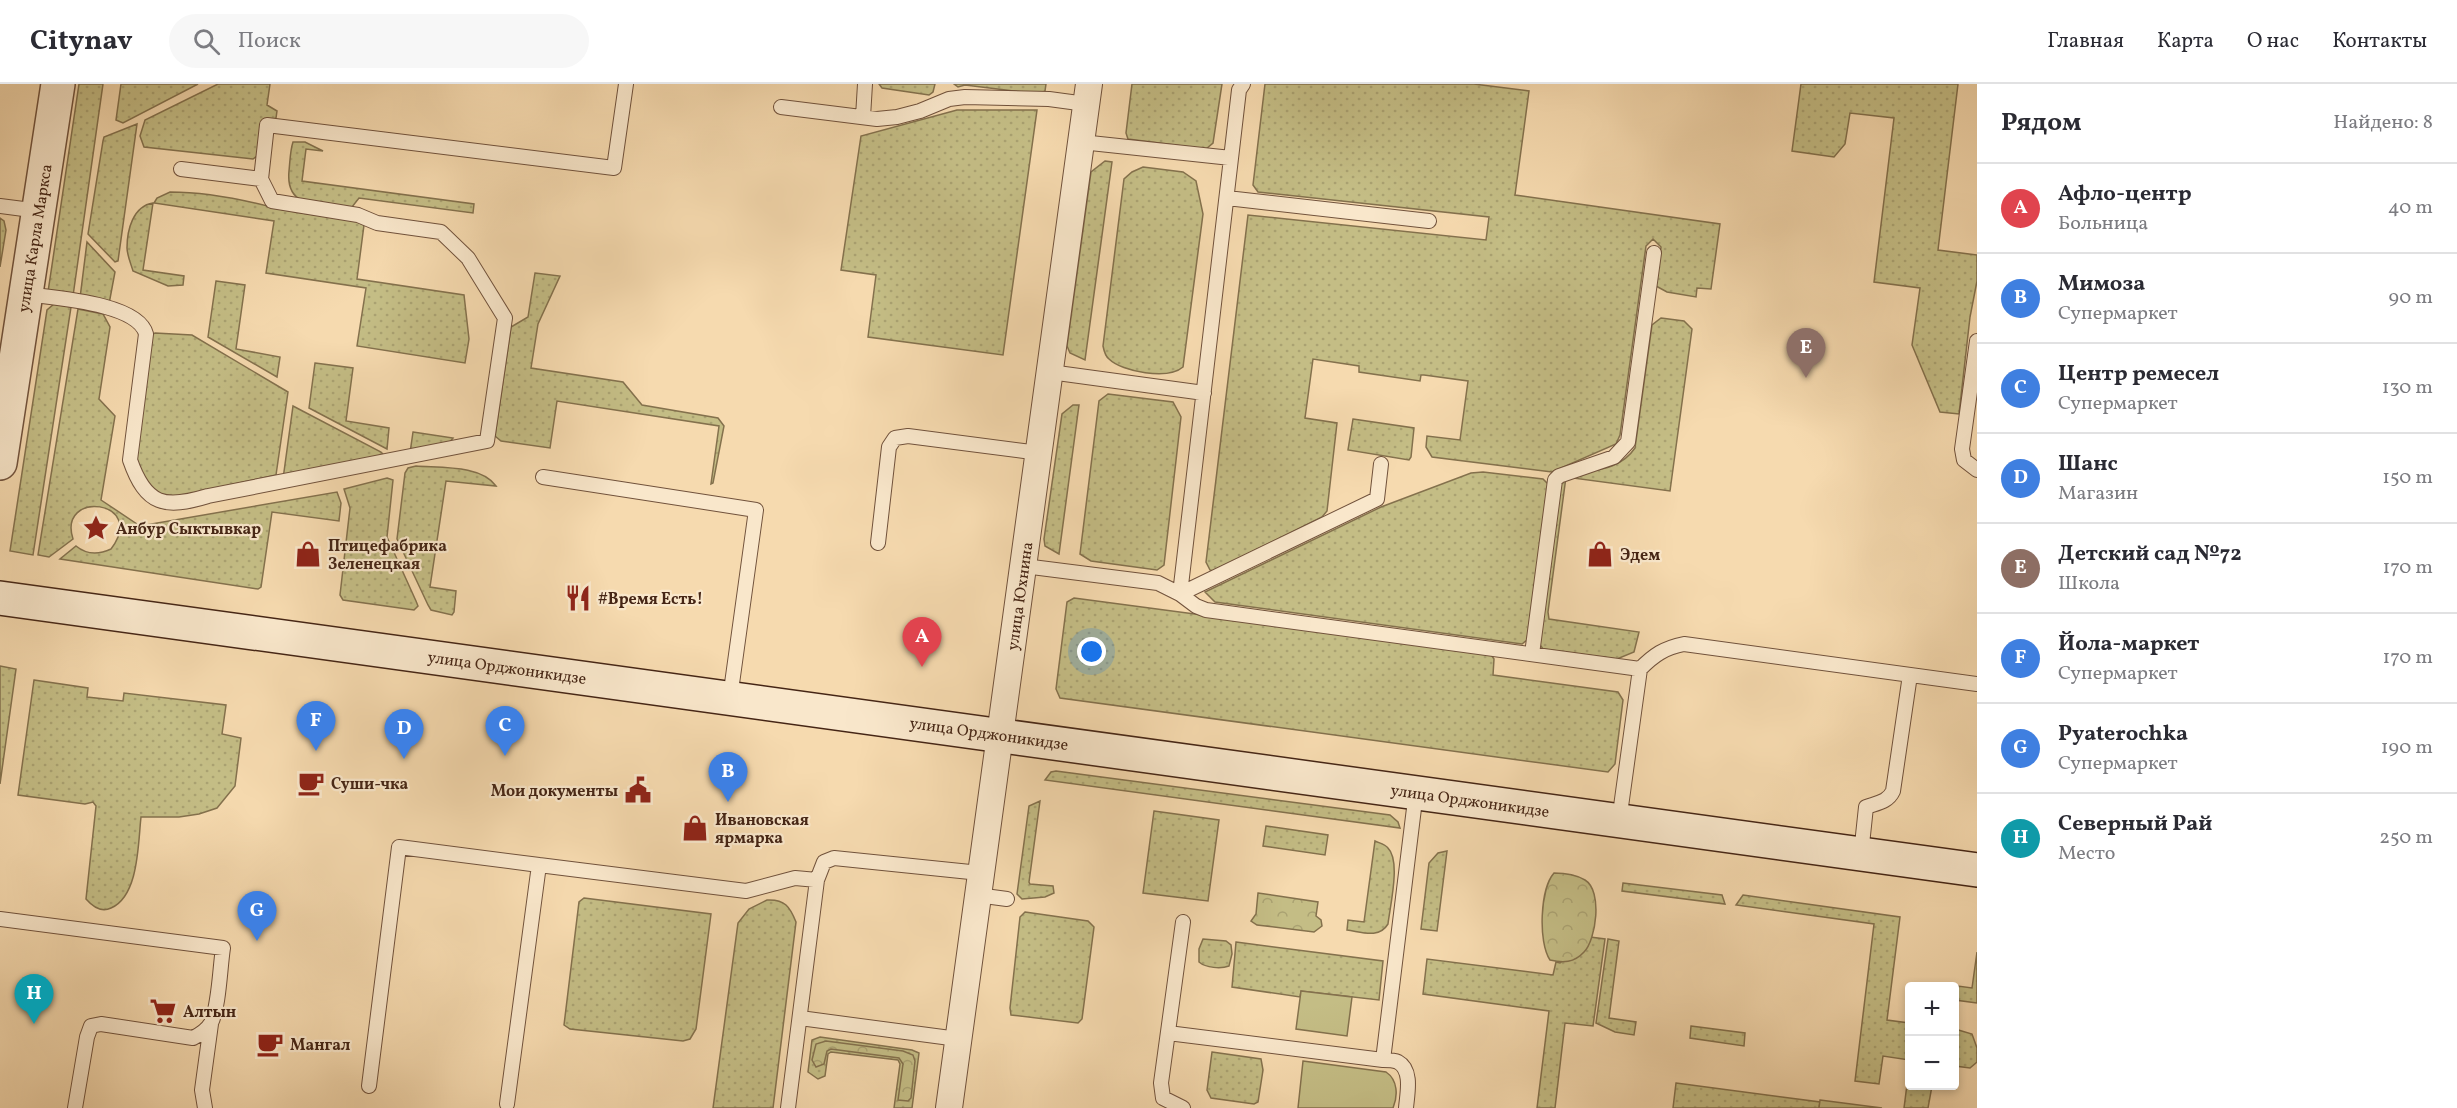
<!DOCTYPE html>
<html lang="ru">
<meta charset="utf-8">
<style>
:root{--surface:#fff;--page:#f7f7f7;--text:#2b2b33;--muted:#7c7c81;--line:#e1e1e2;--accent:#111827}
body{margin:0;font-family:Vollkorn,serif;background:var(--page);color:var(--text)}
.controls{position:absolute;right:18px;bottom:18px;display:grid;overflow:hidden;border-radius:6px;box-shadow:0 3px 9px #0003}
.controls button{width:54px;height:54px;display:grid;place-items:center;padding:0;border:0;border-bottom:2px solid var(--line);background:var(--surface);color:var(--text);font:30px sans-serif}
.you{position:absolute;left:1092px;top:568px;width:21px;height:21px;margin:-15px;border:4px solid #fff;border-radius:50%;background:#1a73e8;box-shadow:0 0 0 9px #1a73e833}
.badge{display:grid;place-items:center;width:39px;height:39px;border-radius:50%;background:var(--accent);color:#fff;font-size:20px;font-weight:700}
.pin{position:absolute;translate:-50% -50px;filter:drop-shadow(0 2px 3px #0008)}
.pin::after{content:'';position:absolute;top:32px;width:21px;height:18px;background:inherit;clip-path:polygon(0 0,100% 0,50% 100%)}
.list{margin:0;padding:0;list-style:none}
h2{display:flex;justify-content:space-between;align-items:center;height:78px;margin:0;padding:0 24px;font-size:26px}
h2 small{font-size:20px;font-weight:400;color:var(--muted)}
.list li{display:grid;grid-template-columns:39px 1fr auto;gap:18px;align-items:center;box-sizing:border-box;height:90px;padding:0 24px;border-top:2px solid var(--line)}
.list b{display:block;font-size:22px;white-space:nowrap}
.list p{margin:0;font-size:20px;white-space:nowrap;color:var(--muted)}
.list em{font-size:20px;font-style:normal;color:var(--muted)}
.icon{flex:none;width:33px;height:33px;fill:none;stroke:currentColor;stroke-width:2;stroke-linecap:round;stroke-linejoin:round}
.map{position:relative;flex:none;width:1977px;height:1024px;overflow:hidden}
header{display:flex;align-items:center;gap:36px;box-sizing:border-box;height:84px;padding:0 30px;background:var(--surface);border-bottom:2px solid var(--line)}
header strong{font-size:28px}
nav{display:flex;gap:33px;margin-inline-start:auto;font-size:21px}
.search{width:420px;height:54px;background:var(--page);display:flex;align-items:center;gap:15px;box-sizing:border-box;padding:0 21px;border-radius:33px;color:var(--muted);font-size:22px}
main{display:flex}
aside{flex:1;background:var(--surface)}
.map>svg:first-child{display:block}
</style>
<header>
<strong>Citynav</strong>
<div class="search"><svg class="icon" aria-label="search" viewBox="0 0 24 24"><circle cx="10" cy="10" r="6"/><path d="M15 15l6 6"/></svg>Поиск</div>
<nav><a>Главная</a><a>Карта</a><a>О нас</a><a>Контакты</a></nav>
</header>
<main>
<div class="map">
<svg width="1977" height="1024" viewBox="0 0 1977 1024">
<defs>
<pattern id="grass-dots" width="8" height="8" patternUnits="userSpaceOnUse" patternTransform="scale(1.5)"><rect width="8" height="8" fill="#c4bd85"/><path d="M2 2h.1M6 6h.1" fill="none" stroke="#aaa272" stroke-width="1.8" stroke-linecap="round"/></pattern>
<pattern id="forest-crowns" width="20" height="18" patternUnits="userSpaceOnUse" patternTransform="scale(1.5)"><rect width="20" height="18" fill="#c4bd85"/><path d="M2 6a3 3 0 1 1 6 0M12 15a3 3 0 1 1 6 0" fill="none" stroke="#aaa272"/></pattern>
</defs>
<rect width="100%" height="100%" fill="#f6daaf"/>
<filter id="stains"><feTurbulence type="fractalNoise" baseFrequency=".00333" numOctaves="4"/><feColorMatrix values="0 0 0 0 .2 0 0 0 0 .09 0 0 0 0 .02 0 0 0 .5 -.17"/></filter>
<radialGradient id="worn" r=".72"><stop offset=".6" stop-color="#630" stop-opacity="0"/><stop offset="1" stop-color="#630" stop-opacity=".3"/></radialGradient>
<!-- grass -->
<path fill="url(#grass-dots)" stroke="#84714d" stroke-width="1.5" d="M 79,0 L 103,0 L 73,212 L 48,208 Z
M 121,0 L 198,0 L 123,39 L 116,36 Z
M 218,0 L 270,0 L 267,21 L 277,27 L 276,34 L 264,40 L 257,72 L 253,75 L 144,63 L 140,52 L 145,36 Z
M 879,0 L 935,0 L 933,8 L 929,11 L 882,4 Z
M 954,0 L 1046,0 L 1045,7 L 1039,10 L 965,1 L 958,3 Z
M 1132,0 L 1222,0 L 1213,59 L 1206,65 L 1128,55 L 1126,49 Z
M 1265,0 L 1474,0 L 1529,7 L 1515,111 L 1720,140 L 1711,205 L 1697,204 L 1696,213 L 1667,208 L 1656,202 L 1661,163 L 1653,155 L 1646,162 L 1620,351 L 1616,360 L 1552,388 L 1432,373 L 1426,363 L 1427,352 L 1460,356 L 1468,297 L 1424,291 L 1421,291 L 1420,297 L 1359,288 L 1359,282 L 1313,275 L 1305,334 L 1337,339 L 1327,427 L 1322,433 L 1213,487 L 1210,486 L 1206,478 L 1248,131 L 1486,156 L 1489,133 L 1258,108 L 1253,101 Z
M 1801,0 L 1958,0 L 1938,166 L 1977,171 L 1977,197 L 1970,233 L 1959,330 L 1940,328 L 1912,261 L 1920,204 L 1874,198 L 1894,34 L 1850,29 L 1845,60 L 1834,73 L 1792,67 Z
M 957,26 L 1037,26 L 1003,271 L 868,253 L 876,191 L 841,186 L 861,52 Z
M 137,40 L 118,177 L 115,178 L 88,150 L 103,57 L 104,53 Z
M 293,58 L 305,58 L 323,67 L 306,65 L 302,97 L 474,120 L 473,129 L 359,114 L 352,123 C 323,120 285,127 289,87 C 290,78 290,67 293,58 Z
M 1105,77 L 1112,78 L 1085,276 L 1070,269 L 1067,262 L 1091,88 Z
M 1143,83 L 1183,88 L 1196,97 L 1203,130 L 1183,283 C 1168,296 1122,288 1109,275 C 1105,272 1104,267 1103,262 L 1124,95 L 1132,88 Z
M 170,108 C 205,108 241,115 275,124 C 301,130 328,132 354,136 L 364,141 L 357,195 L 464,211 L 469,255 L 465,279 L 357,262 L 366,204 L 266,189 L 274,137 L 154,119 L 157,114 Z
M 153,119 L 143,186 L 184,192 L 183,201 L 168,202 L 133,187 C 131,180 127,171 127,164 C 127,146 133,122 153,119 Z
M 0,134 L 4,137 L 6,146 L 0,183 Z
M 87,158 L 115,188 L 109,220 L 80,214 Z
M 535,189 L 560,192 L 538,240 L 531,284 L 623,298 L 642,321 L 718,334 L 724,342 L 713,399 L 711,400 L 719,342 L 557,317 L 550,364 L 501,357 L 495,352 L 511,243 L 528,233 Z
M 216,197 L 245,201 L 236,265 L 280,273 L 277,293 L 208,253 Z
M 54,220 L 71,223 L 33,471 L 10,467 L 47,226 Z
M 78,225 L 103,230 L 110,243 L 99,315 L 115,332 L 101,416 L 140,442 L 337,408 L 341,419 L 339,437 L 272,428 L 261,503 L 258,505 L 60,475 L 76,462 C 87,471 98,471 111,465 C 148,416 57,405 73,455 L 49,473 L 38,471 Z
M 1661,234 L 1684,237 L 1692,245 L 1670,407 L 1566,393 L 1548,528 L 1549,535 L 1639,548 L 1634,568 L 1617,575 L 1543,565 L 1538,558 L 1536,550 L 1558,395 C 1581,384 1616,392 1635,364 L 1652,241 Z
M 155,249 L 192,251 L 288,308 L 276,391 L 170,414 C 150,408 142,393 136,374 L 152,251 Z
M 315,279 L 353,284 L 346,337 L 389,344 L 387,365 L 309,324 Z
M 1108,310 L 1173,318 L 1181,333 L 1164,481 L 1157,486 L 1091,477 L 1080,470 L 1099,317 Z
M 1073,321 L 1079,321 L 1059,470 L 1045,462 L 1044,455 L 1062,330 Z
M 293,322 L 381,368 L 384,371 L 283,395 Z
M 1353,335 L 1414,344 L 1411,373 L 1409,376 L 1348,366 Z
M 413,348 L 453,354 L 450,358 L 410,369 Z
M 416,382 C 441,384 481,381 496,402 L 446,397 L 430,503 L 456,507 L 454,528 L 452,531 L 431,526 L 428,521 L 397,455 L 405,389 L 408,384 Z
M 1483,388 L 1543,395 L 1548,400 L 1527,556 L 1522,560 L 1215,518 L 1205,508 L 1381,423 L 1471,389 Z
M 387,394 L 393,396 L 387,453 L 416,517 L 418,522 L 414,526 L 343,516 L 340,511 L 350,424 L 344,405 Z
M 1074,514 L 1490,569 L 1494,575 L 1493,591 L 1618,608 L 1623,616 L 1615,680 L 1608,688 L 1060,614 L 1056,605 L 1067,518 Z
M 0,582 L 16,585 L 0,700 Z
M 34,596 L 88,604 L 87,613 L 123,617 L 124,609 L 226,621 L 222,650 L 241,654 L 235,702 L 217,724 L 199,730 L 179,733 L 141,733 C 138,759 139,812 111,824 C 101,829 93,823 86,815 L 96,722 L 93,718 L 85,720 L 18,711 Z
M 1056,687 L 1390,731 L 1398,738 L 1400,744 L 1045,696 L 1051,688 Z
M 1040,717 L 1029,798 L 1030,800 L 1053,802 L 1054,809 L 1045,813 L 1022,815 L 1017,810 L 1029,722 Z
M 1154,727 L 1219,736 L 1208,817 L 1143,809 Z
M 1266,742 L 1328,751 L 1325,771 L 1263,762 Z
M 1375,757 C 1379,759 1385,760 1388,764 C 1401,777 1390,822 1388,840 C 1379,855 1362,848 1347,846 L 1348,836 L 1364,838 Z
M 1447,767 L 1437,847 L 1421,845 L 1429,779 L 1438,769 Z
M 1623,799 L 1722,811 L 1725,820 L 1622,807 Z
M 1743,811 L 1900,833 L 1887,936 L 1909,939 L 1909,976 L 1883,972 L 1879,1000 L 1855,997 L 1874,840 L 1736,821 Z
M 584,814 L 711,830 L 696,945 L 690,955 L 683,957 L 570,945 L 564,941 L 579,818 Z
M 767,816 C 785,815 790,823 796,838 L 773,1024 L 713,1024 L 738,839 L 749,825 Z
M 1025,828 L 1088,837 L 1094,843 L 1082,935 L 1078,939 L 1011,931 L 1010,924 L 1020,833 Z
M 1590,853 L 1605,855 L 1593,942 L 1565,939 L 1555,1024 L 1537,1024 L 1549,927 L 1423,910 L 1427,875 L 1553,891 L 1556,878 L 1560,879 Z
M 1203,855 L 1226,857 L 1231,861 L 1232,870 L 1229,882 C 1221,885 1206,884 1199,878 L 1199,865 Z
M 1608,855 L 1619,857 L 1609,934 L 1636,938 L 1634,951 L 1615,948 L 1596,939 Z
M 1236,858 L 1383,877 L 1379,916 L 1301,907 L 1300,913 L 1232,903 Z
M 1977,868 L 1977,919 L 1955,916 L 1954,902 L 1943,902 L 1943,900 L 1972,904 Z
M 1691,942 L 1745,949 L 1744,962 L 1690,954 Z
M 1955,945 L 1972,950 L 1977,964 L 1977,978 L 1970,984 L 1955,982 Z
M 820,953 L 912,966 L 919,969 L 912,1024 L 894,1024 L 900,980 L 898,976 L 831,968 L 828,970 L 825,992 L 818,995 L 808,988 L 812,956 Z
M 1212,968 L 1261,975 L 1263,986 L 1258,1018 L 1254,1020 L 1211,1014 L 1207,1006 Z
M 1909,985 L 1910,1002 L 1932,1002 L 1928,1024 L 1904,1024 Z
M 1676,999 L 1820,1018 L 1819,1024 L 1673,1024 Z"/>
<!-- forest -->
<path fill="url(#forest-crowns)" stroke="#84714d" stroke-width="1.5" d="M 1554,789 C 1564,789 1575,790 1585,796 C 1603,807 1596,856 1584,868 C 1574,879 1563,879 1550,876 C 1538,858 1540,805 1554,789 Z
M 1258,809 L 1318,818 L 1316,832 L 1321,836 L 1322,842 L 1314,848 L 1257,841 L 1251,837 L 1256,830 Z
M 826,957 L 903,967 L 913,971 L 915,977 L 911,1014 L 908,1017 L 898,1016 L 903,980 L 899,974 L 831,965 L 827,967 L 824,980 L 816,983 L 812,976 L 816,960 Z"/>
<!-- park -->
<path fill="#c4bd85" stroke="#84714d" stroke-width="1.5" d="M 1301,907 L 1352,913 L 1347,952 L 1296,945 Z
M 1303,977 L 1386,988 C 1398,996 1398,1012 1393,1024 L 1298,1024 Z
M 1820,1016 L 1882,1024 L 1819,1024 Z"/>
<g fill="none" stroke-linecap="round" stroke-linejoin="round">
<!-- service casing -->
<g stroke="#71523c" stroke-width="16">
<path id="service" d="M 781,23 L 877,35 L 897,33 L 920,27 L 949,15 L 965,13 L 1049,15 L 1086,20
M 863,33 L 865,0
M 1081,58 L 1231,74
M 181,85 L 261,95
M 1227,114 L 1429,137
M 0,122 L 39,127
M 26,210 C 54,214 138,219 146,250 L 130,376 C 146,422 165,425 208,412 L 487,357 L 505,234 L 468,174 L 441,148 L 377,139 L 358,131 L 272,117 L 261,95 L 267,41 L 614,84 L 626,0
M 1977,257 L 1962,365 L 1964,376 L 1977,386
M 1050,288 L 1204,309
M 543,393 L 756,426 L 730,614
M 878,459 L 889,363 L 895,354 L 908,352 L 1039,369
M 1024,482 L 1158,499 L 1180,510 L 1196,522 L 1206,526 L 1640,585
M 1180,510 L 1239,6 L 1243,0
M 1180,510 L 1377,415 L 1381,380
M 1532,570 L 1555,396 L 1559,392 L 1614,373 L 1628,358 L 1654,169
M 1619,737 L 1640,585 C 1654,571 1664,564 1684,560 L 1977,600
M 1861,770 L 1866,723 C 1877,719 1888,718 1893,707 L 1910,591
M 977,811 L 1007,815
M 0,835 L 223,864 C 220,883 219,923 211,939 C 207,946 201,950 193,954 L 101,940 L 91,942 L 87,953 L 75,1024
M 800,934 L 958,955
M 1168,949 L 1383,976
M 369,1002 L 399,763 L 539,781
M 507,1020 L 539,781 L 746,807 L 795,794 L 817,796 L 824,778 L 834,774 L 980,789
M 205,1024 L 202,1006 L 211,940
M 788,1024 L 817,796
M 1183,1024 L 1163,1014 L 1161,999 L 1183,838
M 1406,1024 C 1407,1011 1413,986 1398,978 C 1394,976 1387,976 1383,976 L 1416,708"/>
</g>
<!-- minor casing -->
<g stroke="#71523c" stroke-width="28">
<path id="minor" d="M 949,1024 L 1089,0"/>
</g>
<!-- tertiary casing -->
<g stroke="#71523c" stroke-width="36">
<path id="tertiary" d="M 0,379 L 58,0"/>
</g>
<!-- secondary casing -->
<g stroke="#452515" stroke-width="36">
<path id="secondary" d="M 0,514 L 1977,786"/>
</g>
<!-- service -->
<use href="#service" stroke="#f9e7cb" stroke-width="14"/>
<!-- minor -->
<use href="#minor" stroke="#f9e7cb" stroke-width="26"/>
<!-- tertiary -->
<use href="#tertiary" stroke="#f9e7cb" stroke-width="33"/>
<!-- secondary -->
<use href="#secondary" stroke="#f9e7cb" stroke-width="33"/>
</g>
<!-- icons -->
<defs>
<g id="sight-bare" transform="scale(2.07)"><path d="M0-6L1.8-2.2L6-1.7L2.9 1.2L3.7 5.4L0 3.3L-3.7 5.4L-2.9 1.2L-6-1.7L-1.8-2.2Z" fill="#8f2418" stroke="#f9e7cb" stroke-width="2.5" paint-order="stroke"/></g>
<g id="shop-bare" transform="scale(2.07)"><path d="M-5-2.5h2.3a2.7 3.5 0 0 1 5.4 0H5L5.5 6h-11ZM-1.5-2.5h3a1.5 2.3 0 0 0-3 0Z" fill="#8f2418" stroke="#f9e7cb" stroke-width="2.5" paint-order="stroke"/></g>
<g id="restaurant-bare" transform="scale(2.07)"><path d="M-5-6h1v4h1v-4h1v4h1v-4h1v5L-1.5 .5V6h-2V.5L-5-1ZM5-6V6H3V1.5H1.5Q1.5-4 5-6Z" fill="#8f2418" stroke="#f9e7cb" stroke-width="2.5" paint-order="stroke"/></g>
<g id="cafe-bare" transform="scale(2.07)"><path d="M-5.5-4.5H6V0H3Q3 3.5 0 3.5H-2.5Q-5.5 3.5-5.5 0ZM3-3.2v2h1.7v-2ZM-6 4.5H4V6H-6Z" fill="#8f2418" stroke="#f9e7cb" stroke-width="2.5" paint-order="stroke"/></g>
<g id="civic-bare" transform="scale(2.07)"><path d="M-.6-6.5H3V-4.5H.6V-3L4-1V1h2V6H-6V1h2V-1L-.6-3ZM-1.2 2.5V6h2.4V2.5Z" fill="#8f2418" stroke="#f9e7cb" stroke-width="2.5" paint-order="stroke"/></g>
<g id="supermarket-bare" transform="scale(2.07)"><path d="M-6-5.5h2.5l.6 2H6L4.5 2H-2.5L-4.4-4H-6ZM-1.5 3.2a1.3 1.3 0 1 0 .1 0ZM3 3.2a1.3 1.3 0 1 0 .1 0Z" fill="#8f2418" stroke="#f9e7cb" stroke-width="2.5" paint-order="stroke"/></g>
</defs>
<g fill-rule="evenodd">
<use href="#sight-bare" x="96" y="444"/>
<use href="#shop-bare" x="308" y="470"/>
<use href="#shop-bare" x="1600" y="470"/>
<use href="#restaurant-bare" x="578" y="514"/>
<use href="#cafe-bare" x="311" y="699"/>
<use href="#civic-bare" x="638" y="706"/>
<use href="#shop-bare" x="695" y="744"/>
<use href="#supermarket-bare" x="163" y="927"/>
<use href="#cafe-bare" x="270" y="960"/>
</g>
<g text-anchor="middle" stroke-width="4.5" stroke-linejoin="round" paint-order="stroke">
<!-- street labels -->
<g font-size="16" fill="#452515" stroke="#f9e7cb">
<text transform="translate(34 154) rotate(-81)" y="6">улица Карла Маркса</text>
<text transform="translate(1019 512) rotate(-82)" y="6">улица Юхнина</text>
<text transform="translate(507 583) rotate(8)" y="6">улица Орджоникидзе</text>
<text transform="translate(989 649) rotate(8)" y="6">улица Орджоникидзе</text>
<text transform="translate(1470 716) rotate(8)" y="6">улица Орджоникидзе</text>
</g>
<!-- poi labels -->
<g font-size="16" font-weight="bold" fill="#452515" stroke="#f9e7cb" text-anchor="start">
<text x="116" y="450">Анбур Сыктывкар</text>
<text x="328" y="467">Птицефабрика<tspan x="328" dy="18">Зеленецкая</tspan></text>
<text x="1620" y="476">Эдем</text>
<text x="598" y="520">#Время Есть!</text>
<text x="331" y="705">Суши-чка</text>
<text x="618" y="712" text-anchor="end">Мои документы</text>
<text x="715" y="741">Ивановская<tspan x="715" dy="18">ярмарка</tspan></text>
<text x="183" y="933">Алтын</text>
<text x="290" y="966">Мангал</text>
</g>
</g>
<rect width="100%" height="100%" filter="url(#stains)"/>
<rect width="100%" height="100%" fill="url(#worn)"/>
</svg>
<div class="controls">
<button>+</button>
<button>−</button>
</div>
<div class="you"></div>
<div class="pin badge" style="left:922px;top:583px;background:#e0444e">A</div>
<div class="pin badge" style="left:728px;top:718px;background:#3f7fe0">B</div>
<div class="pin badge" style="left:505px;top:672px;background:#3f7fe0">C</div>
<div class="pin badge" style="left:404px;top:675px;background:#3f7fe0">D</div>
<div class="pin badge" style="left:1806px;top:294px;background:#8d6e63">E</div>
<div class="pin badge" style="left:316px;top:667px;background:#3f7fe0">F</div>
<div class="pin badge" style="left:257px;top:857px;background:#3f7fe0">G</div>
<div class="pin badge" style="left:34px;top:940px;background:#0f9aa8">H</div>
</div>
<aside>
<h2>Рядом<small>Найдено: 8</small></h2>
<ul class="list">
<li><span class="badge" style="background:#e0444e">A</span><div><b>Афло-центр</b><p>Больница</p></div><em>40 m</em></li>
<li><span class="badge" style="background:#3f7fe0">B</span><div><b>Мимоза</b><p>Супермаркет</p></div><em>90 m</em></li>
<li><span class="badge" style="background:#3f7fe0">C</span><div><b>Центр ремесел</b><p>Супермаркет</p></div><em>130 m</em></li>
<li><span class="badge" style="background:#3f7fe0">D</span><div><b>Шанс</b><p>Магазин</p></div><em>150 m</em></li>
<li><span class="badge" style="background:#8d6e63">E</span><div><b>Детский сад №72</b><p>Школа</p></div><em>170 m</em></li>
<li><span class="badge" style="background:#3f7fe0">F</span><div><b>Йола-маркет</b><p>Супермаркет</p></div><em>170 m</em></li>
<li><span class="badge" style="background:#3f7fe0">G</span><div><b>Pyaterochka</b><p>Супермаркет</p></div><em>190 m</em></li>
<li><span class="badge" style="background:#0f9aa8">H</span><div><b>Северный Рай</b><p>Место</p></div><em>250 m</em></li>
</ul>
</aside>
</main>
